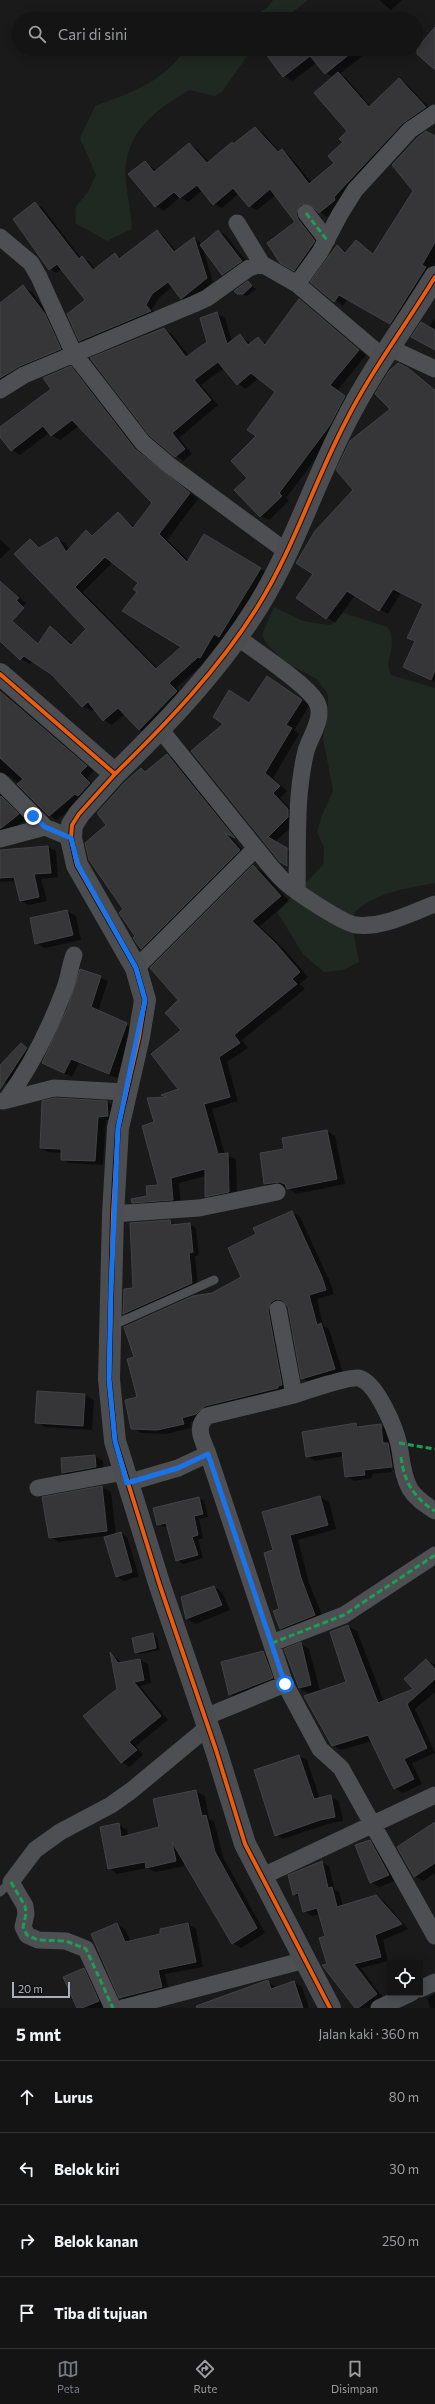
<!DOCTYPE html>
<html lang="id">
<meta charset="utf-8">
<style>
:root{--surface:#141414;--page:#212122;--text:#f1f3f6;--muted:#9d9ea0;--line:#333334;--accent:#787a83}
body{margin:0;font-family:Commissioner,sans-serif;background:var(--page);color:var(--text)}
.controls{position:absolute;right:12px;bottom:12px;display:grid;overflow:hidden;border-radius:0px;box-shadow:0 2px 10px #0003}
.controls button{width:36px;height:36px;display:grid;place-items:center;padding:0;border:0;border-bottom:1px solid var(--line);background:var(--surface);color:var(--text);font:20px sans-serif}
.scale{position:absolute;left:12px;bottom:10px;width:58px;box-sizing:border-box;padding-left:4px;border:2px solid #aaadbc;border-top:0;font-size:11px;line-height:14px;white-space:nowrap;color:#aaadbc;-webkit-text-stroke:3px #141416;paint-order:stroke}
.stop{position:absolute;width:12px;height:12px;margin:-9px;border:3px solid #1a73e8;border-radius:50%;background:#fff}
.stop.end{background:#1a73e8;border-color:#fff;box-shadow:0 1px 4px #0008}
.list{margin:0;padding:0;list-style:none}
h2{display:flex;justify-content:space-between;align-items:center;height:52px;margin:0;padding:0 16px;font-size:17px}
h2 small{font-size:13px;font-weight:400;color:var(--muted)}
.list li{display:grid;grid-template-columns:26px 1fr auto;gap:12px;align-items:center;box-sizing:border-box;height:72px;padding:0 16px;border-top:1px solid var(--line)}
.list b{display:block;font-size:15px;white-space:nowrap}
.list em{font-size:13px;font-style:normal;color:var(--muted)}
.icon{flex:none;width:22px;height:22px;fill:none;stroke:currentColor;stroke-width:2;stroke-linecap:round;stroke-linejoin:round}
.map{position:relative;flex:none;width:435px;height:2008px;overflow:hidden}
.search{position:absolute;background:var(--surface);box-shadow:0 2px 10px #0003;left:12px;right:12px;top:12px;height:44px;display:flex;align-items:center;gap:10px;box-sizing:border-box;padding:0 14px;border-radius:22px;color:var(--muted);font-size:15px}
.sheet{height:340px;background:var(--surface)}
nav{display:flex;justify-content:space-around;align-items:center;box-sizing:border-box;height:56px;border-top:1px solid var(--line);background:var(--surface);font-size:11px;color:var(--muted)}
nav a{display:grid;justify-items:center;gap:2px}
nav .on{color:var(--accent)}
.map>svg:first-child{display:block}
</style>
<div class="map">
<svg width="435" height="2008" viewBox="0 0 435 2008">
<rect width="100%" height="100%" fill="#1a1a1a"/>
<!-- green -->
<path fill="#1f2821" d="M 273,0 L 308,0 L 284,19 L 231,19 L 252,16 L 267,8 Z
M 185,49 L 252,49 L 222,92 L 215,96 L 189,90 C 153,111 121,136 126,183 C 128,198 131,213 132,229 L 107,241 L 75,223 L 76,206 L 88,192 L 96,175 L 80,138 L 95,106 C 130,93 164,82 185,49 Z
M 274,607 L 303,621 L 331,625 L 343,613 L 388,627 C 399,649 383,657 391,675 L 435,688 L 435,883 C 405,889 379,891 355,912 L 353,930 L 359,962 L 343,970 L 324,972 L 303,954 L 277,912 L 323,865 L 324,848 L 317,832 L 322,815 L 333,791 L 323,738 L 328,712 L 328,695 L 317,679 L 284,662 L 266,643 L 262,635 Z"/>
<!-- shadow -->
<path fill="#0007" fill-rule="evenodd" d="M 379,0 L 402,0 L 391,10 Z
M 263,49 L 371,49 L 340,74 L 346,78 L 371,107 L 399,80 L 407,84 L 433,112 L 342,204 L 327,217 L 314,207 L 304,213 L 322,245 L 302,274 L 280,262 L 297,222 L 276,195 L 257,210 L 249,206 L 239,193 L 222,208 L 214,204 L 203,190 L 188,202 L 180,197 L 164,211 L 156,206 L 130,174 L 145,162 L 157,171 L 189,144 L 197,149 L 209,162 L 256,128 L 263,133 L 280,152 L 282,150 L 289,155 L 312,183 L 336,163 L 348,131 L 333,77 L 326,73 L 317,62 L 293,81 L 284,76 Z
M 435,137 L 435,263 L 398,328 L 348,299 L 343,306 L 312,282 L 337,246 L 347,252 L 356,241 L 375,254 L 415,191 Z
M 35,204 L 42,207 L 81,258 L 89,261 L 95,269 L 115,255 L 122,258 L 157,231 L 163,235 L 177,252 L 194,238 L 200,242 L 201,245 L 218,231 L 226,235 L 249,265 L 231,278 L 223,274 L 202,246 L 213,282 L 188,302 L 181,298 L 173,286 L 159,298 L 152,309 L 156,315 L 86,344 L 80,340 L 86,300 L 62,269 L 56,273 L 50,269 Z
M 248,282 L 256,289 L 247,296 L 238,293 Z
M 23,287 L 32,292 L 53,320 L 69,354 L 0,385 L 0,304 Z
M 299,300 L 366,355 L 337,391 L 353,401 L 338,429 L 286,498 L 289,501 L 269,520 L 261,516 L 249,478 L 277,392 L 259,378 L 246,389 L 238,384 L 224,368 L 201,385 L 218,405 L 179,438 L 192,454 L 183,461 L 151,435 L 164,330 L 172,334 L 189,356 L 208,342 L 217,313 L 225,318 L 232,341 L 240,335 L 251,344 L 258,338 L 267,344 Z
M 435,318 L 435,350 L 428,327 Z
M 71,367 L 80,372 L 144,455 L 198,499 L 167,540 L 189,561 L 213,540 L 269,574 L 207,661 L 176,688 L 185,697 L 149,735 L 140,730 L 125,714 L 112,725 L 104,720 L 94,709 L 92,711 L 83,706 L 52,673 L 33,661 L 30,664 L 21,659 L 7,646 L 22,631 L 39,644 L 50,627 L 73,644 L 88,629 L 30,540 L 41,548 L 57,538 L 66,544 L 69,549 L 86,531 L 94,536 L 118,514 L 135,527 L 153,503 L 79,426 L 60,440 L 49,433 L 20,455 L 12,450 L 0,435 L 0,428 L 53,389 ZM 113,562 L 139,583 L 138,592 L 183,647 L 158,669 L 83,592 Z
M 408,368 L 435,389 L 435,682 L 413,671 L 424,604 L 401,593 L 388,614 L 355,595 L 335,623 L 298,597 L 314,574 L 355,490 Z
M 0,539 L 10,549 L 0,559 Z
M 0,580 L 26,603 L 3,627 L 0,625 Z
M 275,682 L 310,705 L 294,730 L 299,734 L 273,778 L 287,791 L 280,798 L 296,814 L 296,822 L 275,842 L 295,854 L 295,869 L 280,861 L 192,752 Z
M 0,689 L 94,771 L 87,778 L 97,788 L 57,820 L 49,815 L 11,777 L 5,775 L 0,781 Z
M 167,755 L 175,760 L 239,839 L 230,835 L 247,855 L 149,953 L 141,948 L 124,909 L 107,826 L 142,769 L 147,772 Z
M 0,791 L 26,819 L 10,832 L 0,833 Z
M 48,847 L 56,851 L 58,877 L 41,879 L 47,901 L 29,905 L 21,901 L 17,881 L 0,882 L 0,851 Z
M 253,866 L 262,871 L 289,901 L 260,926 L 285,950 L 308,977 L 300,984 L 305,989 L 242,1040 L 248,1048 L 227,1062 L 238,1101 L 212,1109 L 225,1155 L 236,1159 L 237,1196 L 214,1201 L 206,1196 L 206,1176 L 179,1183 L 181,1204 L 141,1207 L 133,1202 L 148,1197 L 160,1186 L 155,1123 L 168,1098 L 163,1095 L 180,1090 L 182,1031 L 180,1000 Z
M 67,911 L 76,916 L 81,940 L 45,948 L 36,943 Z
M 81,970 L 108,981 L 98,1011 L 134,1028 L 117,1078 L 79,1063 L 72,1077 L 51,1067 Z
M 21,1044 L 30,1049 L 14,1089 L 0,1079 L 0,1063 L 2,1064 Z
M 55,1099 L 107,1102 L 115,1107 L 115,1120 L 106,1120 L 103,1165 L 69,1163 L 62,1159 L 62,1153 L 48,1152 L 41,1148 Z
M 327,1131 L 335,1136 L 345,1184 L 296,1194 L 287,1187 L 274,1189 L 265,1184 L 285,1150 Z
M 292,1212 L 300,1217 L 330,1282 L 334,1294 L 317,1299 L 323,1325 L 329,1329 L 343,1373 L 310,1383 L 302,1378 L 289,1307 L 284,1303 L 277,1310 L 290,1389 L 190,1422 L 191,1428 L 166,1434 L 141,1433 L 132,1428 L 138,1398 L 135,1358 L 213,1294 L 242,1278 L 257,1234 Z
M 169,1221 L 176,1225 L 190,1224 L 196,1228 L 199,1255 L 195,1256 L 198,1287 L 130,1317 L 124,1313 L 134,1289 Z
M 38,1392 L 85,1395 L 94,1400 L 92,1430 L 45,1427 L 37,1422 Z
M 356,1424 L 363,1428 L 381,1425 L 388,1430 L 400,1471 L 394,1471 L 389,1445 L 387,1445 L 392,1472 L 372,1474 L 372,1478 L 354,1481 L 346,1476 L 344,1456 L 315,1461 L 307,1456 Z
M 95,1456 L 103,1461 L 104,1472 L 71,1478 L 63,1473 Z
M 102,1487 L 111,1492 L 116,1535 L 121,1533 L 127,1537 L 139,1576 L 124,1581 L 117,1577 L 105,1536 L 59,1542 L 50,1537 L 44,1498 Z
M 320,1497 L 329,1502 L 336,1529 L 298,1540 L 309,1583 L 324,1620 L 289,1634 L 281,1629 L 274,1551 Z
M 199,1498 L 204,1501 L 208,1517 L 199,1519 L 203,1538 L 198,1540 L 203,1558 L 183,1564 L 177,1560 L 168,1526 L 164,1527 L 158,1524 Z
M 214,1587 L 222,1592 L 230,1610 L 196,1624 L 187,1619 L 183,1597 Z
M 348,1626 L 357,1631 L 384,1702 L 415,1690 L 427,1660 L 435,1665 L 435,1692 L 415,1709 L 435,1753 L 412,1763 L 422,1784 L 403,1793 L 394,1788 L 372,1741 L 341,1750 L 332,1745 L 305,1697 L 347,1682 Z
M 153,1634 L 157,1637 L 160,1650 L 140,1654 L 136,1652 Z
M 301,1644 L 309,1649 L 320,1690 L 308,1693 L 299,1688 Z
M 263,1652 L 272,1657 L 281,1683 L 238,1699 L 230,1694 Z
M 111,1654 L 122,1663 L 140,1660 L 148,1664 L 151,1683 L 140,1686 L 168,1720 L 136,1746 L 143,1755 L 129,1767 L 122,1762 L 118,1690 Z
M 299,1756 L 307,1760 L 320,1799 L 331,1797 L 339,1801 L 343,1821 L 328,1824 L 283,1839 L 276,1835 L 255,1770 Z
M 196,1791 L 205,1796 L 209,1819 L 214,1821 L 223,1857 L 265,1933 L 241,1948 L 232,1943 L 183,1858 L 184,1866 L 156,1872 L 147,1868 L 117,1874 L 109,1868 L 119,1825 L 127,1830 L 128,1836 L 160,1828 Z
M 435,1822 L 435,1873 L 423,1881 L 414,1876 Z
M 369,1841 L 378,1846 L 397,1880 L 379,1887 L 371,1882 Z
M 321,1862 L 329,1866 L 335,1890 L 339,1892 L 343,1906 L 376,1896 L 384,1901 L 408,1929 L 383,1940 L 388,1961 L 361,1968 L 384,1999 L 379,2008 L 356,2008 L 328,1965 L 327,1936 L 320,1914 L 312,1916 L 304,1911 L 301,1898 L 293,1894 L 289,1876 Z
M 117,1924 L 125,1929 L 131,1942 L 162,1935 L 188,1924 L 196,1929 L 203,1967 L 165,1974 L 169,1992 L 128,2002 L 120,1997 Z
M 84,1969 L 92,1974 L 107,2006 L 102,2008 L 78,2008 Z
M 268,1982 L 277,1987 L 294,1982 L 302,1987 L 309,2008 L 205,2008 L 203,2003 Z
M 435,1994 L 435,2008 L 430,2008 L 427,1998 Z"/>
<!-- building -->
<path fill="#363638" stroke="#424346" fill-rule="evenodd" d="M 435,27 L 435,70 L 417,54 L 417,48 Z
M 262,49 L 356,49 L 325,74 L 310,56 L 283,77 Z
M 338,72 L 369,107 L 399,78 L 426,107 L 403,123 L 334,197 L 335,200 L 319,213 L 309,204 L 300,205 L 296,214 L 298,219 L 315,241 L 294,271 L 280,263 L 267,243 L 295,222 L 270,189 L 249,207 L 233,188 L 213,205 L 197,185 L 180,198 L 174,192 L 155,207 L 128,174 L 145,161 L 154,172 L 189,143 L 207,163 L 232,142 L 233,144 L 255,127 L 278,152 L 282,149 L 309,184 L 334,163 L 328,156 L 343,142 L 339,139 L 347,131 L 314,93 Z
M 426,131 L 435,136 L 435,242 L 422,265 L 426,267 L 390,324 L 339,295 L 334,302 L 310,282 L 337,245 L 345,253 L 356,240 L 373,254 L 413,191 L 392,165 L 417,138 Z
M 35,202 L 79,259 L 82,256 L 93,270 L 115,253 L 119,259 L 157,230 L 174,252 L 194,237 L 207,278 L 181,299 L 168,282 L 152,294 L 146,305 L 151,311 L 79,341 L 67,314 L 85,300 L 57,264 L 49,270 L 13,219 Z
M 218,230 L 242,261 L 222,275 L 200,245 Z
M 248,281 L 252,286 L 243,294 L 237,294 L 234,291 Z
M 23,285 L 45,314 L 61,349 L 20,366 L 0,378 L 0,303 Z
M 299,299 L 359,350 L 330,385 L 345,396 L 330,425 L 279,493 L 282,496 L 260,517 L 234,490 L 247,478 L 231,461 L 256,436 L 247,430 L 275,392 L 251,373 L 237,385 L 218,362 L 194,380 L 211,400 L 172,433 L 185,449 L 175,457 L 150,436 L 90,358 L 164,328 L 186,357 L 207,342 L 200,318 L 217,312 L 227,344 L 240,334 L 248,345 L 258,337 L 265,345 Z
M 421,322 L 435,330 L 435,350 L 411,337 Z
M 398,363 L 408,368 L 435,390 L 435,670 L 431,680 L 403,667 L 415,641 L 407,638 L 423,604 L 393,589 L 379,611 L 347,591 L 326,619 L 296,598 L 313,574 L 296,563 L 315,531 L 353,490 L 336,470 L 350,441 L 390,409 L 375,394 L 389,371 Z
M 71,366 L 135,449 L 190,493 L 159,534 L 187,562 L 204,534 L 261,568 L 219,637 L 214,634 L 200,658 L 198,657 L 169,683 L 177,691 L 139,730 L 118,708 L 103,721 L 88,702 L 82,707 L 51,674 L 24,656 L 20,660 L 0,641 L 0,581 L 19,598 L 16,600 L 24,608 L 12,621 L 38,644 L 50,626 L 71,645 L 86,629 L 14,554 L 30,539 L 39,548 L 57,537 L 66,552 L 86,530 L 92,536 L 118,512 L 133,528 L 152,503 L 72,420 L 51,436 L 43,426 L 11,451 L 0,437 L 0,427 L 51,389 L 43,378 ZM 105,557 L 138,583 L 133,589 L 137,592 L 122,611 L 181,647 L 156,669 L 75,587 Z
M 267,676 L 302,700 L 286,725 L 292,728 L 265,773 L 280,786 L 273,793 L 288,809 L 288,817 L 268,837 L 287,848 L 287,866 L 280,862 L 191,751 L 223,724 L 213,717 L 229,690 L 249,703 Z
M 0,691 L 87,766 L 80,773 L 90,783 L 78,796 L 75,794 L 49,816 L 17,784 L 23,779 L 0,758 Z
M 167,754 L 235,838 L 225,833 L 240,850 L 141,949 L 133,938 L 135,936 L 119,913 L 123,909 L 89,860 L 85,843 L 106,825 L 97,813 L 124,783 L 141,768 L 145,772 Z
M 1,796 L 19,814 L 0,829 L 0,797 Z
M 48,846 L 51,873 L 34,874 L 39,897 L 20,901 L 14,877 L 0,878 L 0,850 Z
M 253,865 L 281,896 L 252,921 L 276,944 L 300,972 L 292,979 L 297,984 L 234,1035 L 240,1043 L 219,1057 L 230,1097 L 204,1104 L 218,1154 L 228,1153 L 229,1192 L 205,1197 L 205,1169 L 171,1178 L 173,1200 L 132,1203 L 131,1199 L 147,1196 L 146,1186 L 158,1185 L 142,1126 L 154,1122 L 147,1098 L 167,1097 L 161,1095 L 178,1089 L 151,1054 L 181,1030 L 165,1013 L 178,1000 L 150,968 Z
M 67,910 L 73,935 L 35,944 L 30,918 Z
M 80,969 L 101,976 L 91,1007 L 127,1023 L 109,1074 L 71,1059 L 64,1073 L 42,1063 L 68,1007 Z
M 21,1043 L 27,1048 L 0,1089 L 0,1065 Z
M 55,1098 L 107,1101 L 108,1116 L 98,1117 L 95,1161 L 61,1160 L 61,1149 L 40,1148 L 42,1101 Z
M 327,1130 L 337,1179 L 287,1189 L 285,1184 L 280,1182 L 264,1184 L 260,1153 L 284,1149 L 282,1138 Z
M 292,1211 L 322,1277 L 326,1290 L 309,1295 L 317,1325 L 321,1323 L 335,1369 L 301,1379 L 288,1307 L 282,1300 L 276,1299 L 271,1302 L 268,1310 L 282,1385 L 278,1386 L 278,1388 L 205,1406 L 196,1414 L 182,1418 L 184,1424 L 157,1430 L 131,1429 L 125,1400 L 137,1397 L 127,1359 L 134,1357 L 124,1327 L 193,1296 L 212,1293 L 241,1277 L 228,1248 L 256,1234 L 253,1228 Z
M 170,1220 L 171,1225 L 190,1223 L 193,1252 L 189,1253 L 192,1283 L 123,1314 L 124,1289 L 133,1288 L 130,1223 Z
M 37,1391 L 85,1394 L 83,1426 L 35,1423 Z
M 356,1423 L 357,1427 L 381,1424 L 383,1443 L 388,1443 L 392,1467 L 364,1470 L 365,1475 L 345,1477 L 342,1451 L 306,1457 L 302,1432 Z
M 95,1455 L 96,1467 L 62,1473 L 61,1458 Z
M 102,1486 L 107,1531 L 49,1538 L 42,1497 Z
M 320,1496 L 328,1525 L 290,1535 L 301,1578 L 315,1615 L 280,1629 L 273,1611 L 279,1609 L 264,1553 L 273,1550 L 262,1512 Z
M 199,1497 L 203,1514 L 194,1516 L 198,1535 L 192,1537 L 198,1555 L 176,1561 L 166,1523 L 157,1525 L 153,1508 Z
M 121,1532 L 132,1572 L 116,1577 L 104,1537 Z
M 214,1586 L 222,1605 L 186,1619 L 181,1597 Z
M 348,1625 L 378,1703 L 413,1689 L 404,1679 L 426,1659 L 435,1669 L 435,1679 L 407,1704 L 427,1748 L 404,1759 L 414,1779 L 394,1789 L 368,1735 L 332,1746 L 304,1696 L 346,1682 L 330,1632 Z
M 153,1633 L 156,1648 L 135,1653 L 132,1638 Z
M 301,1642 L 311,1685 L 299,1688 L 284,1649 Z
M 263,1651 L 273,1678 L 229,1695 L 221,1662 Z
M 110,1652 L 118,1663 L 140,1659 L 144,1680 L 134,1682 L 161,1716 L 129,1742 L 137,1750 L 121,1763 L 83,1716 L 117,1689 Z
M 299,1755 L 314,1799 L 331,1795 L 335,1817 L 320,1820 L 275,1836 L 254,1770 Z
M 196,1790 L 202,1816 L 206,1815 L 215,1852 L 257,1928 L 232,1944 L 172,1842 L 176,1861 L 146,1868 L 145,1862 L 108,1869 L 100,1827 L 119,1823 L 121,1837 L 159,1827 L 153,1799 Z
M 435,1822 L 435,1863 L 414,1877 L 397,1847 Z
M 370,1840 L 389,1875 L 370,1883 L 355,1845 Z
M 322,1861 L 328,1888 L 332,1887 L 337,1907 L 376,1895 L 402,1924 L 375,1935 L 381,1957 L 354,1964 L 377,1994 L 358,2008 L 355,2008 L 322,1965 L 327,1964 L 319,1938 L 325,1936 L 317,1908 L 303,1912 L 298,1893 L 293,1895 L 288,1875 Z
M 117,1923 L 125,1942 L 160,1934 L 160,1929 L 188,1923 L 196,1962 L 158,1970 L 162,1987 L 119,1998 L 91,1934 Z
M 84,1968 L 99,2001 L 82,2008 L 77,2008 L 63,1977 Z
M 268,1980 L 271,1989 L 294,1981 L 303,2008 L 197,2008 L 196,2006 Z"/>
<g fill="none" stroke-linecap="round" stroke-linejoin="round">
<!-- lane -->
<path stroke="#4e4f53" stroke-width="9" d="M 111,1326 L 214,1280
M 0,1892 L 11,1882"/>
<!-- street -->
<path stroke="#4e4f53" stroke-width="17" d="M 306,213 L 327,240
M 237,223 L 262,264
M 0,237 L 31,263 L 39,277 L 74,354 L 143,443 L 169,465 L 287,552
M 297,284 L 320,252 L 340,214 L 355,190 L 410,130 L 435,113
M 390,348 L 435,369
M 0,390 L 24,375 L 194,304 L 207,298 L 249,268 L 262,264 L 297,284 L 384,358
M 237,637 C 254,650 312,687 318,705 C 323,720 310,737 306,751 C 295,796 298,845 297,890
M 0,781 L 45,827 L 71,838
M 0,839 L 45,827
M 254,846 C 264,858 273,871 284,881 C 294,891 344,924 356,925 C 383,928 411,913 435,904
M 136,968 L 253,851 L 254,846 L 160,729
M 7,1099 C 32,1065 50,1028 65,988 C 69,977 70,966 74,955
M 3,1101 L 54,1088 L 125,1092
M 113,1214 L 199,1208 L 277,1192
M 294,1395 C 305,1391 350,1376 359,1378 C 377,1383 395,1428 399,1445 C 402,1460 402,1475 410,1489 C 416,1499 426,1505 435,1511
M 208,1454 L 285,1684 L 320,1749 L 341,1768 L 435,1936
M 127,1483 L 178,1468 L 208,1454 C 203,1440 194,1428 207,1416 L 294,1395 L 278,1309
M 38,1488 L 124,1472
M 272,1643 L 344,1615 L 435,1555
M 205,1717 L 285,1684
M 261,1877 L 435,1795
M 420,1989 L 435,1982
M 113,2008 L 86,1949 L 66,1941 L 38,1940 L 27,1935 L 23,1927 L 26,1914 L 25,1906 L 11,1882 L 35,1850 L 60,1832 L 111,1805 L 132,1790 L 208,1727
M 123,2008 L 305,1960
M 379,2008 L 411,1993"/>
<!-- secondary -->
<path stroke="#4c4d51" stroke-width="22" d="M 0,674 L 115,774 L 79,814 L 72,825 L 71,838 L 77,865 L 136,968 L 145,1000 L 139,1037 L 118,1128 L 113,1214 L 109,1379 L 115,1441 L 160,1586 L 216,1750 L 245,1844 L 330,2008
M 115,774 C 167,723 219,669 258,606 C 294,548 314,482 346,421 C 371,371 406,325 435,277"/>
<!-- quiet -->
<path stroke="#1a9f57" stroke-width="3" stroke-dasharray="6 3" stroke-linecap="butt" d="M 306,213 L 327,240
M 399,1443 L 435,1449
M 401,1457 C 404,1482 414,1498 435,1511
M 272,1643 L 344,1615 L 435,1555
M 11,1882 L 25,1906 L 26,1914 L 23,1927 L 27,1935 L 38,1940 L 66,1941 L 86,1949 L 113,2008"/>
<!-- cycleway casing -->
<g stroke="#141416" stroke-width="6">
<path id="cycleway" d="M 0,674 L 115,774 L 79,814 L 72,825 L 71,838 L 77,865 L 136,968 L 145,1000 L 139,1037 L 118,1128 L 113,1214 L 109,1379 L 115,1441 L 160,1586 L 216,1750 L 245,1844 L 330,2008
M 115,774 C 167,723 219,669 258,606 C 294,548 314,482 346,421 C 371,371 406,325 435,277"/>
</g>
<!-- cycleway -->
<use href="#cycleway" stroke="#e95d12" stroke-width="4"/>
</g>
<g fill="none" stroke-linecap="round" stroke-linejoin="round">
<!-- route -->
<path stroke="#1a73e8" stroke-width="5" d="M 33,816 L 45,827 L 71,838 L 78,865 L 136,968 L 145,1000 L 118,1128 L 111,1288 L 109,1379 L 115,1441 L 127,1483 L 178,1468 L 208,1454 L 285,1684"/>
</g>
</svg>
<div class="controls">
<button><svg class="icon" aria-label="locate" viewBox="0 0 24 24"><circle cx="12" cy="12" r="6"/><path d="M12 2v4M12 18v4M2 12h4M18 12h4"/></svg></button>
</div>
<div class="scale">20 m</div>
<div class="stop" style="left:285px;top:1684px"></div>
<div class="stop end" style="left:33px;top:816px"></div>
<div class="search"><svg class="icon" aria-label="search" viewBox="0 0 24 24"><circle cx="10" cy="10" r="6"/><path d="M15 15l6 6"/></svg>Cari di sini</div>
</div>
<section class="sheet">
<h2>5 mnt<small>Jalan kaki · 360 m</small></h2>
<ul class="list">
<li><svg class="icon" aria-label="ahead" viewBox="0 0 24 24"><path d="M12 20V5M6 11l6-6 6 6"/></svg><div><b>Lurus</b></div><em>80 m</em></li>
<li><svg class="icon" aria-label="left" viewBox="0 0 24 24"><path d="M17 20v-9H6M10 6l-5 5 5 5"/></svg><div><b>Belok kiri</b></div><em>30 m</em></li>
<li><svg class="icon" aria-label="right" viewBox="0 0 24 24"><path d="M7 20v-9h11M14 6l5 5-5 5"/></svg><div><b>Belok kanan</b></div><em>250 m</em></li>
<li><svg class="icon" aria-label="arrive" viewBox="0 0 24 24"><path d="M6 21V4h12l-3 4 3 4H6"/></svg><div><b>Tiba di tujuan</b></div></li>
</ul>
</section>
<nav>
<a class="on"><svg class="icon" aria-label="map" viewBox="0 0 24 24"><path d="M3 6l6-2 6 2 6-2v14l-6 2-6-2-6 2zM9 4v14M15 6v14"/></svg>Peta</a>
<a><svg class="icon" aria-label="directions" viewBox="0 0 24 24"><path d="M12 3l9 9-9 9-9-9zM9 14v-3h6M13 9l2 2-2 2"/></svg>Rute</a>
<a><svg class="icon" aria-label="saved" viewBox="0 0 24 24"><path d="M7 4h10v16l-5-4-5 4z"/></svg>Disimpan</a>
</nav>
